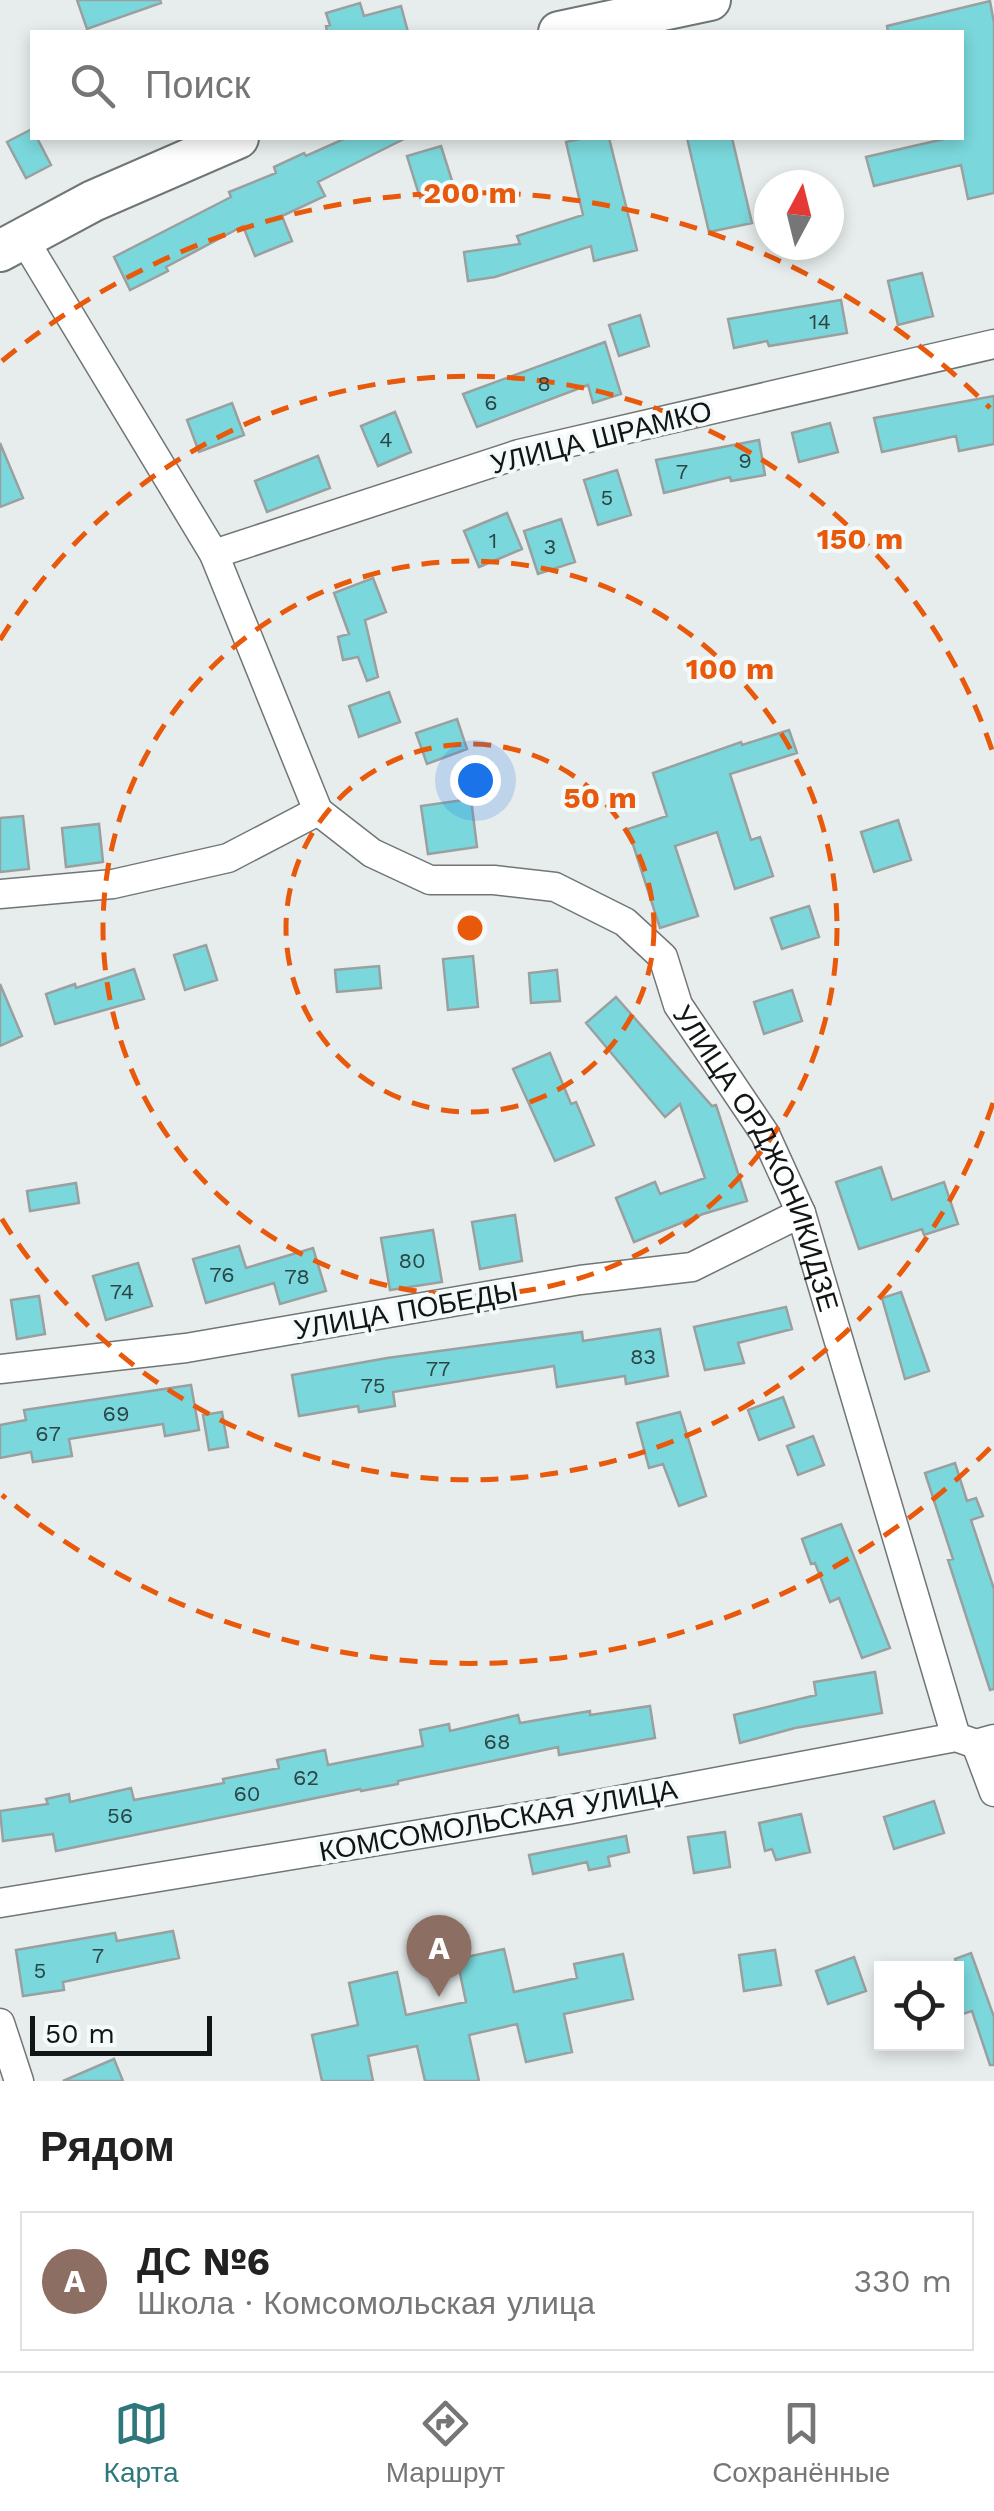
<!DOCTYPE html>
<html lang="ru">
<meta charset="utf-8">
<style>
:root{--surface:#fff;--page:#f2f2f2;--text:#222;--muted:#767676;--line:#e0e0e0;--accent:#2e777b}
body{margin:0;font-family:"Work Sans",sans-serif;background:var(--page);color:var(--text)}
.controls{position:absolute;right:30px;bottom:30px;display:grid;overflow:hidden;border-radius:0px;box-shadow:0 5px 15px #0003}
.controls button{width:90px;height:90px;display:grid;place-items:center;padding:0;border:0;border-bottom:2px solid var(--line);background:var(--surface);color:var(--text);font:50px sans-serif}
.compass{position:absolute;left:754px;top:170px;width:90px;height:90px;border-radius:50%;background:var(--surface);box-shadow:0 5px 15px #0003;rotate:7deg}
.scale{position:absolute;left:30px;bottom:25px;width:182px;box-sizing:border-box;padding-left:10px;border:5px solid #121515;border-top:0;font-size:28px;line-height:35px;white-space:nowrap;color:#121515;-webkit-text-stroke:8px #f4fafa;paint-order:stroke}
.you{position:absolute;left:475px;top:780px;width:35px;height:35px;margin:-25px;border:8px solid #fff;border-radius:50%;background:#1a73e8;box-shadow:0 0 0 15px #1a73e833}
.badge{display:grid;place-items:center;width:65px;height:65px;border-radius:50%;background:var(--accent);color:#fff;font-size:32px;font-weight:700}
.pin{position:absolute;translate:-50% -82px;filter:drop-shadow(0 2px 5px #0008)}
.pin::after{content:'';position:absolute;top:52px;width:35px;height:30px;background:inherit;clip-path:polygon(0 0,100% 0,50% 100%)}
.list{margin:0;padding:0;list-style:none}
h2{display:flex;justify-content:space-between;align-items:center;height:130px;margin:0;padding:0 40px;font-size:42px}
h2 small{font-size:32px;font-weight:400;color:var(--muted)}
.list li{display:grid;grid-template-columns:65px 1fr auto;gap:30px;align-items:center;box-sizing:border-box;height:140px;margin:0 20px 20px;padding:0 20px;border:2px solid var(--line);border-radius:0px}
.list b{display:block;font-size:38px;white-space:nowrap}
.list p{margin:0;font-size:32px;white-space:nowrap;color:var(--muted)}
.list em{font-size:32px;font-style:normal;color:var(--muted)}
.icon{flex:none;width:55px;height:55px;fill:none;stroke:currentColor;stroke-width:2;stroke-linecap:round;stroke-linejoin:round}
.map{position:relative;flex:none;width:994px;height:2081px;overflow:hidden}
.search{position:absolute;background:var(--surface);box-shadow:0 5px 15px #0003;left:30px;right:30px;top:30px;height:110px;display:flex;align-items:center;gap:25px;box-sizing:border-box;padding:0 35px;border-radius:0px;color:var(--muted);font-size:38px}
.sheet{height:290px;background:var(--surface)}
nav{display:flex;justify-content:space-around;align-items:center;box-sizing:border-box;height:140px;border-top:2px solid var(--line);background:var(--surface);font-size:28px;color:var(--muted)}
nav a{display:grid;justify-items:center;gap:5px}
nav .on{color:var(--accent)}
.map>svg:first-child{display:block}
</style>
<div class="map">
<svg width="994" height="2081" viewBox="0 0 994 2081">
<rect width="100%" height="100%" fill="#e7eded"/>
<!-- building -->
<path fill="#7ad8dc" stroke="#9aa0a0" stroke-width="2.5" d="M 77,0 L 160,0 L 161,3 L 87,29 Z
M 990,1 L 994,23 L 994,193 L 968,199 L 961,165 L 874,186 L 866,157 L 948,138 L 962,138 L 962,32 L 888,32 L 887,26 Z
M 360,3 L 364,16 L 401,6 L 408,32 L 327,32 L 326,26 L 330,25 L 326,13 Z
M 32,129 L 32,138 L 37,138 L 51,165 L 26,178 L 7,142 Z
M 346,138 L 406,138 L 318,182 L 325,196 L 282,216 L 292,241 L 255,256 L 243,226 L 166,267 L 168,271 L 130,290 L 114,257 L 231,197 L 229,192 L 276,173 L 274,167 L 304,153 L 306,156 Z
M 584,138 L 609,138 L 637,250 L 594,261 L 591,246 L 495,277 L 468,281 L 464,252 L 520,244 L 517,236 L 583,215 L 566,142 Z
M 687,138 L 732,138 L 752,223 L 709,232 Z
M 441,146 L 454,187 L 420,198 L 407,156 Z
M 922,273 L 933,316 L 898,325 L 888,281 Z
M 841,300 L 847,333 L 769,346 L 767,341 L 734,348 L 728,319 Z
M 640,315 L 649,346 L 619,356 L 609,325 Z
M 605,342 L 621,394 L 593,403 L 588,385 L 477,427 L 463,394 Z
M 994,396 L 994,444 L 959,451 L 956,436 L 882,452 L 874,418 Z
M 232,403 L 244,435 L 199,452 L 187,420 Z
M 395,412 L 411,452 L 378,466 L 361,426 Z
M 830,423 L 838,452 L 799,462 L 792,433 Z
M 759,440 L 765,475 L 731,481 L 730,477 L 664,493 L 656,460 Z
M 0,443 L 23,498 L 0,507 Z
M 318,456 L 330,488 L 267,512 L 255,481 Z
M 617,470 L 631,515 L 598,525 L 584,480 Z
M 507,513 L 522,549 L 479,567 L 464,531 Z
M 561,519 L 575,562 L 538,574 L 524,531 Z
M 373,578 L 386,612 L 365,620 L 378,677 L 367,681 L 358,657 L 343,660 L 338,637 L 349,634 L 334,593 Z
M 389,692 L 400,722 L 359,737 L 349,706 Z
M 457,719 L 467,749 L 427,764 L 416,733 Z
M 789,730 L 797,753 L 730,774 L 751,840 L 760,837 L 773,876 L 735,889 L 717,832 L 675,846 L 698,916 L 660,928 L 628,829 L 667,816 L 653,773 L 741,742 L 742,745 Z
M 471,799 L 477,847 L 428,854 L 421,806 Z
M 23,816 L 29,869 L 0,872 L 0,818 Z
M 898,820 L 911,860 L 874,872 L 861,832 Z
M 99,824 L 103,862 L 66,867 L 62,828 Z
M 809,906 L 819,937 L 782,949 L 771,918 Z
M 206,945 L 217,980 L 185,990 L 174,955 Z
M 473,956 L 478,1007 L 448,1010 L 443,959 Z
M 379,966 L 381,988 L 337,992 L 335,970 Z
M 134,969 L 144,999 L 55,1024 L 46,994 L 75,984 L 76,988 Z
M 557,970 L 560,1001 L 531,1003 L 529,973 Z
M 0,984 L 22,1036 L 0,1046 Z
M 792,990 L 802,1021 L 764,1034 L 754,1002 Z
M 616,997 L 712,1106 L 716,1105 L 747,1201 L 703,1214 L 634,1242 L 616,1198 L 655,1182 L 660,1194 L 705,1178 L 680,1104 L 665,1117 L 586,1023 Z
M 550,1053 L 571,1104 L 576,1102 L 594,1145 L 555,1161 L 513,1069 Z
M 881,1167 L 892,1200 L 944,1182 L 958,1224 L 924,1235 L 922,1229 L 859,1249 L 836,1182 Z
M 76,1183 L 79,1203 L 30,1211 L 27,1191 Z
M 515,1215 L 522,1261 L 480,1269 L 472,1222 Z
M 433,1230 L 442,1282 L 390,1290 L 381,1238 Z
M 239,1246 L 246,1268 L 313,1248 L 326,1291 L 280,1304 L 274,1283 L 206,1303 L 193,1259 Z
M 138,1263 L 152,1306 L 106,1320 L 93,1276 Z
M 901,1292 L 929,1371 L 905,1379 L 882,1298 Z
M 39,1296 L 45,1334 L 17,1339 L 11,1300 Z
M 786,1307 L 792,1329 L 738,1343 L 744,1363 L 705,1370 L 694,1327 Z
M 660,1329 L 668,1376 L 626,1384 L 625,1376 L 557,1387 L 554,1366 L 393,1392 L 395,1406 L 359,1412 L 358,1406 L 299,1416 L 292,1375 L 387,1358 L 582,1332 L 583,1341 Z
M 191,1385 L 199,1430 L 165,1436 L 163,1424 L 69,1439 L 72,1456 L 33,1462 L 31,1452 L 0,1458 L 0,1425 L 26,1420 L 24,1410 Z
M 783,1397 L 794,1427 L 759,1440 L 748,1410 Z
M 222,1412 L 228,1447 L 209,1450 L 203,1415 Z
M 680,1412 L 706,1496 L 679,1506 L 663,1464 L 649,1468 L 637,1423 Z
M 813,1436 L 824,1465 L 798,1475 L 787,1446 Z
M 955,1463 L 967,1501 L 976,1498 L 983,1516 L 971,1520 L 994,1589 L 994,1689 L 990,1690 L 948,1560 L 953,1559 L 925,1473 Z
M 841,1524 L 890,1648 L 862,1658 L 839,1598 L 830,1602 L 815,1563 L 811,1564 L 802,1539 Z
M 875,1672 L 882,1713 L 795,1728 L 740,1743 L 734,1715 L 816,1695 L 814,1682 Z
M 650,1706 L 655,1738 L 559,1755 L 558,1747 L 398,1781 L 398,1784 L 361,1791 L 360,1789 L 56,1851 L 53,1834 L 3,1841 L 0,1811 L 48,1804 L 46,1799 L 69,1794 L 70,1802 L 131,1788 L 134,1800 L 224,1783 L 223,1779 L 279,1768 L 277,1760 L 325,1750 L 328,1765 L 423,1746 L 420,1730 L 449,1724 L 450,1731 L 518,1715 L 520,1723 L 590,1711 L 590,1715 Z
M 934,1801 L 944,1833 L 894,1849 L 884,1817 Z
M 801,1814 L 810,1852 L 776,1860 L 772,1849 L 765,1851 L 759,1823 Z
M 725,1832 L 730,1867 L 694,1873 L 688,1837 Z
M 626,1836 L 629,1852 L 608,1857 L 610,1866 L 589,1870 L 587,1862 L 533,1874 L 529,1855 Z
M 173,1931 L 179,1958 L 63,1982 L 64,1990 L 23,1996 L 16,1950 L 115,1933 L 117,1941 Z
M 504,1949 L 514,1992 L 577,1978 L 574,1964 L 623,1954 L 633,1999 L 564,2014 L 572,2052 L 526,2062 L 517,2024 L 469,2035 L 479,2081 L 425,2081 L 417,2046 L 368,2056 L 373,2081 L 322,2081 L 312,2035 L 358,2025 L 349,1983 L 397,1972 L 406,2015 L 466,2002 L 457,1959 Z
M 775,1950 L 781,1985 L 744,1991 L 739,1955 Z
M 971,1953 L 994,2017 L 994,2065 L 990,2065 L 972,2011 L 956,2016 L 956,1974 L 960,1973 L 955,1959 Z
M 854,1957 L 866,1991 L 828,2004 L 816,1971 Z
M 114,2059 L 123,2081 L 63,2081 Z"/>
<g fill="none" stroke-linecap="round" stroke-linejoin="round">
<!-- street casing -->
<g stroke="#707676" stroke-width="31">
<g id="street">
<path d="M 25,241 L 214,554 L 318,811"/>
<path d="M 214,554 L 519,454 L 994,344"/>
<path id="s1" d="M 318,811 L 372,853 L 430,880 L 494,880 L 555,887 L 625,922 L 663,957 L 678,1005 L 765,1134 L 801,1213 L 956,1737"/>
<path d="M 0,894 L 113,884 L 228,858 L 318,811"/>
<path d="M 0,1369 L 186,1348 L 580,1280 L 692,1267 L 801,1213"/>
<path d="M 976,1744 L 994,1792"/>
<path d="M 0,1903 L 567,1810 L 956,1737 L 976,1744 L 994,1739"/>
<path d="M 0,2023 L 19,2081"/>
</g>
</g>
<!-- secondary casing -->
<g stroke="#707676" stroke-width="44">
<path id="secondary" d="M 559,32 L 710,0
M 0,251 L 93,201 L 238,138"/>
</g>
<!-- street -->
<use href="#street" stroke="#fff" stroke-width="28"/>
<!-- secondary -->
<use href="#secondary" stroke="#fff" stroke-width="40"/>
</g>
<!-- distance rings -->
<g fill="none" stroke="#e8590c" stroke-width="5" stroke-dasharray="18 12">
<circle cx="470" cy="928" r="184"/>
<circle cx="470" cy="928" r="367"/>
<path d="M993 1103A551 551 0 0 1 0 1216M0 640A551 551 0 0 1 993 753"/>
<path d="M990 1448A735 735 0 0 1 2 1495M2 361A735 735 0 0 1 990 408"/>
</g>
<g text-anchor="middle" stroke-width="8" stroke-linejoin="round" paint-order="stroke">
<!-- number labels -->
<g font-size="22" fill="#2c4647">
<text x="820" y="329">14</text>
<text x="544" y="391">8</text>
<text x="491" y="410">6</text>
<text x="386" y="447">4</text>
<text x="745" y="468">9</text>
<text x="682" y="479">7</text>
<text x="607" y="505">5</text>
<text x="493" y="548">1</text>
<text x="550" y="554">3</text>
<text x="412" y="1268">80</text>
<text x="222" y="1282">76</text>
<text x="297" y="1284">78</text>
<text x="122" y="1299">74</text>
<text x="643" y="1364">83</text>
<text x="438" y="1376">77</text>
<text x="373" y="1393">75</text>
<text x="116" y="1421">69</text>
<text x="48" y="1441">67</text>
<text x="497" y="1749">68</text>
<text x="306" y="1785">62</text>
<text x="247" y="1801">60</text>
<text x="120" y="1823">56</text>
<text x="98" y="1963">7</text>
<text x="40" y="1978">5</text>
</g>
<!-- street labels -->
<g font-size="28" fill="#121515" stroke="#f4fafa">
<text transform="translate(601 437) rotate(-14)" y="10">УЛИЦА ШРАМКО</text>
<text dy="10" stroke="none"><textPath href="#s1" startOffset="612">УЛИЦА ОРДЖОНИКИДЗЕ</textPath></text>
<text transform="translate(406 1310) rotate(-10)" y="10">УЛИЦА ПОБЕДЫ</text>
<text transform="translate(498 1820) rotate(-10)" y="10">КОМСОМОЛЬСКАЯ УЛИЦА</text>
</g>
</g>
<circle cx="470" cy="928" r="15" fill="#e8590c" stroke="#f4fafa" stroke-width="5"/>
<g font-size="30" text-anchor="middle" font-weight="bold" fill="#e8590c" stroke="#f4fafa" stroke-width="8" stroke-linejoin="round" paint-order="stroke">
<text x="470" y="203">200 m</text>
<text x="860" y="549">150 m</text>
<text x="730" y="679">100 m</text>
<text x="600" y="808">50 m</text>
</g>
</svg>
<div class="controls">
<button><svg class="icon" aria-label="locate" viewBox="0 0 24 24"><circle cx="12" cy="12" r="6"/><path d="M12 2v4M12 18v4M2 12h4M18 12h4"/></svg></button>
</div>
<svg class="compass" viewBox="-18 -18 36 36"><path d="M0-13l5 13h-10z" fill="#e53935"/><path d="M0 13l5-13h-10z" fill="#767676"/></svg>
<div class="scale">50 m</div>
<div class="you"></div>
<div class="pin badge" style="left:439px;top:1997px;background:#8d6e63">A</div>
<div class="search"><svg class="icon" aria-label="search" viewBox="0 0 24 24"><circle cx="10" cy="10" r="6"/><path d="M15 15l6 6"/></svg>Поиск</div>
</div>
<section class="sheet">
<h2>Рядом<small></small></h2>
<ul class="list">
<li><span class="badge" style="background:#8d6e63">A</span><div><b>ДС №6</b><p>Школа · Комсомольская улица</p></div><em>330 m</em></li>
</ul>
</section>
<nav>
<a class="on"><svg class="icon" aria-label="map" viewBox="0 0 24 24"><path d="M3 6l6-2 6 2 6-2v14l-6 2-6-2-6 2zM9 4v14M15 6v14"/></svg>Карта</a>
<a><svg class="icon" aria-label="directions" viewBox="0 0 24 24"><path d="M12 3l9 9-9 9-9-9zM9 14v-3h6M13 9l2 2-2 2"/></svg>Маршрут</a>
<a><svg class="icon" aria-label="saved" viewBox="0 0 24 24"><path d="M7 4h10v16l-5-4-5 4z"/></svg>Сохранённые</a>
</nav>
